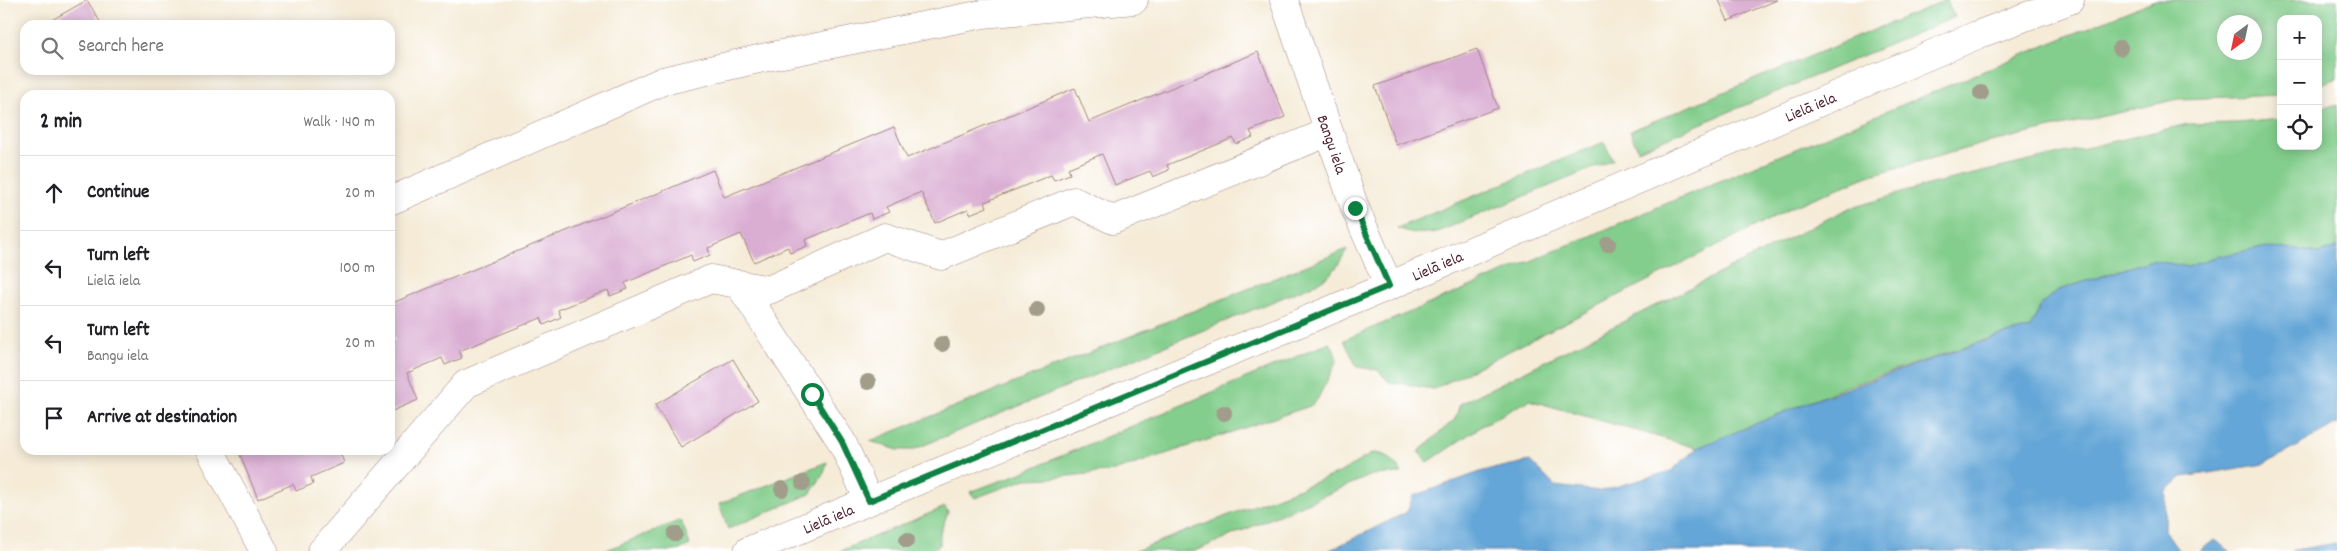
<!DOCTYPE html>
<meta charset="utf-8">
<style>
:root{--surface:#fff;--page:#f2f2f2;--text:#202124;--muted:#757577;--line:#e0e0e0}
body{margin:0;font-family:Dekko,sans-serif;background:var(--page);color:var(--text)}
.controls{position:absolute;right:15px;top:15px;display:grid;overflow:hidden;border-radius:10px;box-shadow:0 2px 12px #0003}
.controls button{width:45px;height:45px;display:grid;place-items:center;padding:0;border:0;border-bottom:1px solid var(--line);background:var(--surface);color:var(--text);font:25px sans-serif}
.compass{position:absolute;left:2217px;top:15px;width:45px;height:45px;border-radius:50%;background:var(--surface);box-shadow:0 2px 12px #0003;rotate:213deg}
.stop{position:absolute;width:15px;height:15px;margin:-11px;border:4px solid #0b8043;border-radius:50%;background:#fff}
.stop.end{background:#0b8043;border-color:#fff;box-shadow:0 1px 5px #0008}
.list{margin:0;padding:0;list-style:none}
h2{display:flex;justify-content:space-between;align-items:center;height:65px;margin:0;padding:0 20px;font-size:21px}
h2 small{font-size:16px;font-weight:400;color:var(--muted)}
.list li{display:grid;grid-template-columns:32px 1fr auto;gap:15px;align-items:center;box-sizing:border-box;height:75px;padding:0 20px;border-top:1px solid var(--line)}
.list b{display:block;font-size:19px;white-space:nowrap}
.list p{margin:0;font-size:16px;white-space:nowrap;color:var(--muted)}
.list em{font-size:16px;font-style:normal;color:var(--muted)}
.icon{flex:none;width:28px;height:28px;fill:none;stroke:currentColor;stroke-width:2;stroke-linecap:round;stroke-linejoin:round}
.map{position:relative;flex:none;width:2337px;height:551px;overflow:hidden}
.search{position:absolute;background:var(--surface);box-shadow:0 2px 12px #0003;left:20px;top:20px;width:375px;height:55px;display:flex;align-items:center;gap:12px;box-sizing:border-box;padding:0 18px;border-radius:15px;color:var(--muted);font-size:19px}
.panel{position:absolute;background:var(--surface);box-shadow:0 2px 12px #0003;left:20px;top:90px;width:375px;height:365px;border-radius:15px}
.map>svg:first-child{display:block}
</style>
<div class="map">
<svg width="2337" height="551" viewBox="0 0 2337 551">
<rect width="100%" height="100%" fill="#fff"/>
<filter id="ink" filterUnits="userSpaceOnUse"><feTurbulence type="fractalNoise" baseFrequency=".02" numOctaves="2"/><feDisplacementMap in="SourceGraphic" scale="10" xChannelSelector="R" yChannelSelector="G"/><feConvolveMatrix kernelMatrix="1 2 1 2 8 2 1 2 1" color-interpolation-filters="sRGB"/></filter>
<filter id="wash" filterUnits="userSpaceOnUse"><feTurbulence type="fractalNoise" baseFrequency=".0096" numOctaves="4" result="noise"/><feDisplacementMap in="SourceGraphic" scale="20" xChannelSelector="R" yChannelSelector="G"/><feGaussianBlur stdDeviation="1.12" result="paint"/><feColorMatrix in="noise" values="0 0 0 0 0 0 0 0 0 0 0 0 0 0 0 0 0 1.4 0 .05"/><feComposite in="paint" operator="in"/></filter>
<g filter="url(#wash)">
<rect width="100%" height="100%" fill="#f5ebd7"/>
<!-- green -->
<path fill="#83ce8c" stroke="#66765c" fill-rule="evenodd" d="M 1946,0 L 1955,17 L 1638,150 L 1630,131 Z
M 2155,0 L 2337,0 L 2337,78 L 2318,85 L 2318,19 L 2281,19 L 2281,95 L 2178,99 L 1982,144 L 1868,176 L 1799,204 L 1434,389 C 1419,388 1406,381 1391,384 L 1378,370 L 1357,367 L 1344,340 L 1793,150 ZM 2224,22 L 2254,22 L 2254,52 L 2224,52 Z
M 2337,104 L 2337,248 L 2319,254 L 2298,249 L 2211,258 L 2188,267 L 2152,260 L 2059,290 L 2042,303 L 2031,328 L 1998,336 L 1846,387 L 1697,448 L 1529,400 L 1483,425 L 1428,462 L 1418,452 L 1455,419 L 1460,404 L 1845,210 L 1931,184 L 2188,124 L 2238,123 L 2281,119 L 2281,146 L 2318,146 L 2318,110 Z
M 1604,142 L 1613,160 L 1437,232 C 1422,234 1411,234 1397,228 Z
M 1347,249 C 1337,268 1333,275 1313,285 L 912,450 L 898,450 L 870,441 Z
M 1329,343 L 1333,347 L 1337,361 L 1317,400 L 1310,406 L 1114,471 L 1051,478 L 1026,479 L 975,498 L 970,492 L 1016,475 Z
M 1373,453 C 1388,453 1394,462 1402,473 L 1372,475 L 1195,551 L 1135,551 L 1339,473 Z
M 827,462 L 824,473 L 810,494 L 728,529 L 719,504 Z
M 945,507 L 948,512 L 940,533 L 940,545 L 926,551 L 840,551 Z
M 681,520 L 690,545 L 676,551 L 604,551 Z"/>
<!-- water -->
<path fill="#63a6d7" stroke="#566281" d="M 2258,248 L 2298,249 L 2319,254 L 2337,248 L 2337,424 L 2265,464 L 2183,477 L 2166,490 L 2165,530 L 2179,551 L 1328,551 L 1407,512 L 1413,496 L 1483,471 L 1530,461 L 1555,486 L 1601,491 L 1671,471 L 1697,448 L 1806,403 L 1998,336 L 2030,328 L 2042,303 L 2059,290 L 2152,260 L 2188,267 L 2211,258 Z
M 2214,540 L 2230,551 L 2200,551 Z
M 2337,543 L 2337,551 L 2291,551 L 2294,550 Z"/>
<g id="blocks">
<!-- building -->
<path fill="#daaed3" d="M 87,0 L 102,25 L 43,25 Z
M 1719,0 L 1777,0 L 1728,21 Z
M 1477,49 L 1498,108 L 1396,145 L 1375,86 Z
M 1258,52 L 1285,117 L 1250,131 L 1253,137 L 1236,144 L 1233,138 L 1167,165 L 1169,170 L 1153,177 L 1150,171 L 1115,185 L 1102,154 L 1068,168 L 1070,174 L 1054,180 L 1051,175 L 985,202 L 987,207 L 970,214 L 968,209 L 935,223 L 921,192 L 886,207 L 889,212 L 872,219 L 870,213 L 805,240 L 807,246 L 790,253 L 788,247 L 754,262 L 741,234 L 708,248 L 710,255 L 693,262 L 691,255 L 625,283 L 628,289 L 610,296 L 608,290 L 558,310 L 561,317 L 544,325 L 541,318 L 459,351 L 462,358 L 445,365 L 442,358 L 407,373 L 418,400 L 390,412 L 390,335 L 393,342 L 395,341 L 390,329 L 390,304 L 668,189 L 713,170 L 724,197 L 894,127 L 907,158 L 1075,88 L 1089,122 Z
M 733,359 L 758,401 L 681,447 L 655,405 Z
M 238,450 L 339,450 L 344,463 L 311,477 L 313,484 L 296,491 L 293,484 L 258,499 Z"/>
</g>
</g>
<g filter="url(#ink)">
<use href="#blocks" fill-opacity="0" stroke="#a08581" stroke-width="1"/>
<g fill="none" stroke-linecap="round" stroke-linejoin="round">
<!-- street casing -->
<g stroke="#a08581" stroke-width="29">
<path id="street" d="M 1284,0 L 1355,208 L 1389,286
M 390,201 L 663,81 L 767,57 L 983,14 L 1134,0
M 739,284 L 842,442 L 869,501
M 210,450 L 264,551
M 322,551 L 466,384 L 711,279 L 769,290 L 885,237 L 941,256 L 1074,201 L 1113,220 L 1329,132"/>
</g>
<!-- secondary casing -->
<g stroke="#a08581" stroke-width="29">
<path id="secondary" d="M 748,551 L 1389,286 L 1977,35 L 2070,0"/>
</g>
<!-- street -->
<use href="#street" stroke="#fff" stroke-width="28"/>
<!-- secondary -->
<use href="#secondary" stroke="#fff" stroke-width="28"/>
</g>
<!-- trees -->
<g fill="#a29c8b">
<circle cx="2120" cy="48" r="8"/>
<circle cx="1981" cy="93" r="8"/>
<circle cx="1608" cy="244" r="8"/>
<circle cx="1037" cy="310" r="8"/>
<circle cx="942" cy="344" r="8"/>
<circle cx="868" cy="382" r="8"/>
<circle cx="1224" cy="413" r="8"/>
<circle cx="803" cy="483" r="8"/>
<circle cx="782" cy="489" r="8"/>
<circle cx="675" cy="534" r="8"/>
<circle cx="907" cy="540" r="8"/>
</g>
</g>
<g fill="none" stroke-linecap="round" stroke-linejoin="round" filter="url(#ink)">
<!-- route -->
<path stroke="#0b8043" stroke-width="6" d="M 812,394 L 842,442 L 869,501 L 1389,286 L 1355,208"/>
</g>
<g text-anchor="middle" stroke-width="4.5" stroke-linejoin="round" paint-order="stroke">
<!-- street labels -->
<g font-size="16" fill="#4a1f2b" stroke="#fff">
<text transform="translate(1810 106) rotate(-23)" y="6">Lielā iela</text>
<text transform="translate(1333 144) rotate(71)" y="6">Bangu iela</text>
<text transform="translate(1437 265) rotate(-23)" y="6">Lielā iela</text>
<text transform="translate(828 518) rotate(-23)" y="6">Lielā iela</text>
</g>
</g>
</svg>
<div class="controls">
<button>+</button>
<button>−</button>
<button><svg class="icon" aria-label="locate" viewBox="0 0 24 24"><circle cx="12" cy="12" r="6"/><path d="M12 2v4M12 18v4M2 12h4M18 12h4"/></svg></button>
</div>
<svg class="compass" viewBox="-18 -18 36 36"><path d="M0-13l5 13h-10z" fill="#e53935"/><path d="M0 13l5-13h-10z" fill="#757577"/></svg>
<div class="stop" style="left:812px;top:394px"></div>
<div class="stop end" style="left:1355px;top:208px"></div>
<div class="search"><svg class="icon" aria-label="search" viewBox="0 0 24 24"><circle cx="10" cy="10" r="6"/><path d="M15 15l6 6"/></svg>Search here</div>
<section class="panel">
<h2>2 min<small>Walk · 140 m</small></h2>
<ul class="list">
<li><svg class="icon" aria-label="ahead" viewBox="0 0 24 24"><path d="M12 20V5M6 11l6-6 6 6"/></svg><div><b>Continue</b></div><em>20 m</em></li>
<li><svg class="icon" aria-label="left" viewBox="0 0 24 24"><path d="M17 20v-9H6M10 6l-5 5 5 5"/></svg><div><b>Turn left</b><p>Lielā iela</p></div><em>100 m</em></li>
<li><svg class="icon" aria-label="left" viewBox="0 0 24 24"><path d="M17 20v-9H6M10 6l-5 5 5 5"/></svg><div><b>Turn left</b><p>Bangu iela</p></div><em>20 m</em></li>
<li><svg class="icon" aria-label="arrive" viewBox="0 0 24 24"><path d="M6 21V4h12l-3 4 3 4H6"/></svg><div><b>Arrive at destination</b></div></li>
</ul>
</section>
</div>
